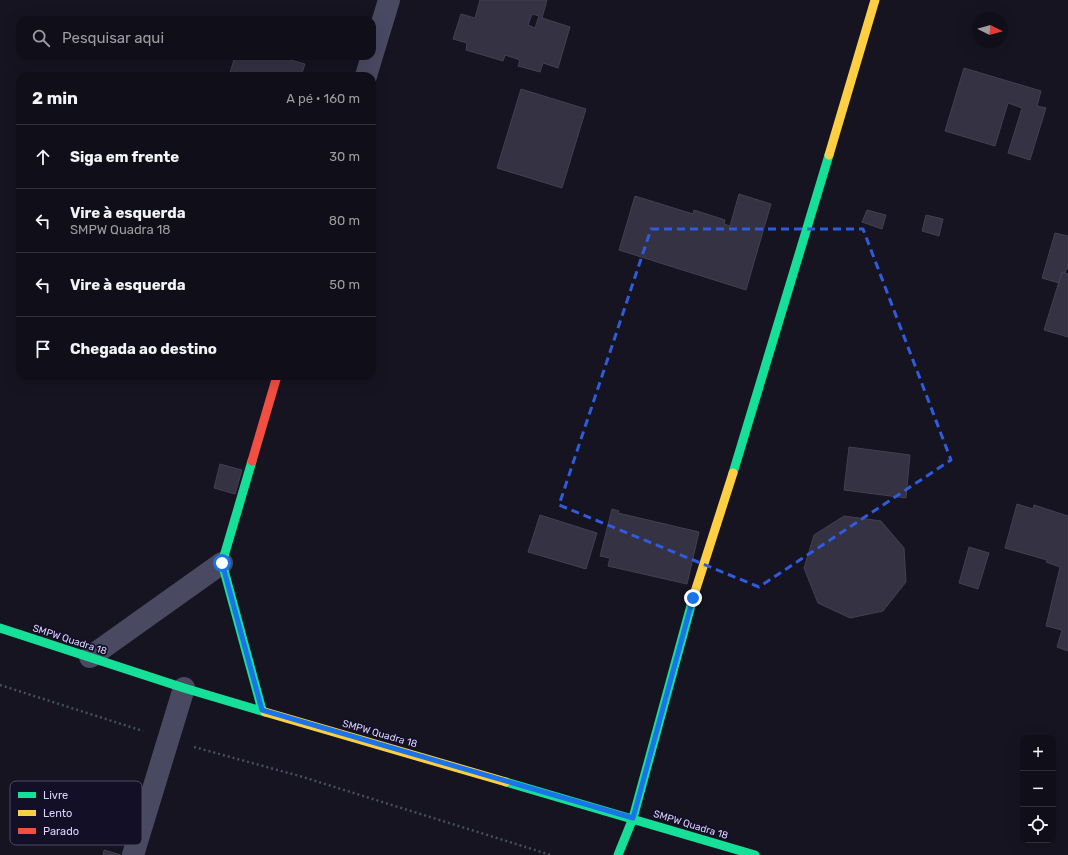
<!DOCTYPE html>
<html lang="pt">
<meta charset="utf-8">
<style>
:root{--surface:#100f19;--page:#1e1d26;--text:#f1f3f6;--muted:#9c9ca2;--line:#302f38}
body{margin:0;font-family:Rubik,sans-serif;background:var(--page);color:var(--text)}
.controls{position:absolute;right:12px;bottom:12px;display:grid;overflow:hidden;border-radius:8px;box-shadow:0 4px 16px #0002}
.controls button{width:36px;height:36px;display:grid;place-items:center;padding:0;border:0;border-bottom:1px solid var(--line);background:var(--surface);color:var(--text);font:20px sans-serif}
.compass{position:absolute;left:972px;top:12px;width:36px;height:36px;border-radius:50%;background:var(--surface);box-shadow:0 4px 16px #0002;rotate:95deg}
.stop{position:absolute;width:12px;height:12px;margin:-9px;border:3px solid #1a73e8;border-radius:50%;background:#fff}
.stop.end{background:#1a73e8;border-color:#fff;box-shadow:0 1px 4px #0008}
.list{margin:0;padding:0;list-style:none}
h2{display:flex;justify-content:space-between;align-items:center;height:52px;margin:0;padding:0 16px;font-size:17px}
h2 small{font-size:13px;font-weight:400;color:var(--muted)}
.list li{display:grid;grid-template-columns:26px 1fr auto;gap:12px;align-items:center;box-sizing:border-box;height:64px;padding:0 16px;border-top:1px solid var(--line)}
.list b{display:block;font-size:15px;white-space:nowrap}
.list p{margin:0;font-size:13px;white-space:nowrap;color:var(--muted)}
.list em{font-size:13px;font-style:normal;color:var(--muted)}
.icon{flex:none;width:22px;height:22px;fill:none;stroke:currentColor;stroke-width:2;stroke-linecap:round;stroke-linejoin:round}
.map{position:relative;flex:none;width:1068px;height:855px;overflow:hidden}
.search{position:absolute;background:var(--surface);box-shadow:0 4px 16px #0002;left:16px;top:16px;width:360px;height:44px;display:flex;align-items:center;gap:10px;box-sizing:border-box;padding:0 14px;border-radius:12px;color:var(--muted);font-size:15px}
.panel{position:absolute;background:var(--surface);box-shadow:0 4px 16px #0002;left:16px;top:72px;width:360px;height:308px;border-radius:12px}
.map>svg:first-child{display:block}
</style>
<div class="map">
<svg width="1068" height="855" viewBox="0 0 1068 855">
<rect width="100%" height="100%" fill="#161421"/>
<!-- building -->
<path fill="#343243" stroke="#433f54" fill-rule="evenodd" d="M 480,0 L 547,0 L 542,18 L 570,27 L 558,68 L 543,63 L 540,72 L 518,66 L 520,60 L 505,55 L 503,61 L 466,50 L 467,43 L 453,39 L 461,14 L 475,18 ZM 532,14 L 539,16 L 535,28 L 528,25 Z
M 235,56 L 276,56 L 305,64 L 301,76 L 229,76 Z
M 964,68 L 1041,91 L 1037,106 L 1046,108 L 1030,160 L 1008,153 L 1022,108 L 1008,103 L 995,146 L 945,131 Z
M 521,89 L 586,109 L 562,188 L 497,168 Z
M 739,194 L 771,204 L 746,290 L 619,250 L 635,196 L 693,214 L 694,210 L 725,220 L 724,224 L 730,226 Z
M 867,210 L 886,215 L 882,229 L 862,222 Z
M 926,215 L 943,219 L 939,236 L 922,231 Z
M 1055,233 L 1068,236 L 1068,269 L 1066,269 L 1065,273 L 1062,272 L 1059,283 L 1042,278 Z
M 1062,272 L 1068,274 L 1068,337 L 1044,330 Z
M 849,447 L 910,455 L 906,498 L 844,490 Z
M 220,464 L 242,470 L 235,494 L 214,488 Z
M 1017,504 L 1033,509 L 1034,505 L 1068,516 L 1068,651 L 1057,647 L 1062,630 L 1046,626 L 1060,567 L 1046,562 L 1047,560 L 1005,548 Z
M 612,509 L 619,511 L 618,513 L 699,532 L 687,584 L 608,566 L 610,558 L 600,556 Z
M 540,515 L 597,533 L 586,569 L 528,552 Z
M 844,516 L 881,521 L 904,548 L 906,582 L 883,611 L 850,618 L 818,603 L 804,568 L 814,535 Z
M 969,547 L 989,553 L 978,589 L 959,583 Z
M 104,850 L 121,855 L 103,855 Z"/>
<g fill="none" stroke-linecap="round" stroke-linejoin="round">
<!-- path -->
<path stroke="#44505f" stroke-width="2.5" stroke-dasharray="2 3" stroke-linecap="butt" d="M 0,685 L 143,731
M 194,747 L 303,777 L 551,855"/>
<!-- street -->
<path stroke="#4a4962" stroke-width="22" d="M 372,56 L 389,0
M 366,76 L 372,56
M 90,657 L 222,563
M 133,855 L 184,688"/>
<!-- fast -->
<path stroke="#16e098" stroke-width="9" d="M 252,461 L 222,563 L 262,710
M 733,473 L 829,155
M 0,628 L 184,688 L 265,712
M 506,782 L 755,855
M 618,855 L 633,818 L 693,598"/>
<!-- slow -->
<path stroke="#ffcf43" stroke-width="9" d="M 829,155 L 875,0
M 693,598 L 733,473
M 265,712 L 506,782"/>
<!-- jam -->
<path stroke="#f24e42" stroke-width="9" d="M 252,461 L 277,376"/>
</g>
<g fill="none" stroke-linecap="round" stroke-linejoin="round">
<!-- route -->
<path stroke="#1a73e8" stroke-width="5" d="M 222,563 L 262,710 L 633,818 L 693,598"/>
</g>
<!-- marked area -->
<path fill="none" stroke="#305bdc" stroke-width="3" stroke-dasharray="8 5" stroke-linejoin="round" d="M 651,229 L 863,229 L 951,460 L 759,587 L 559,505 Z"/>
<g text-anchor="middle" stroke-width="3.5" stroke-linejoin="round" paint-order="stroke">
<!-- street labels -->
<g font-size="10" fill="#d9d4ff" stroke="#130f26">
<text transform="translate(70 639) rotate(18)" y="4">SMPW Quadra 18</text>
<text transform="translate(380 733) rotate(16)" y="4">SMPW Quadra 18</text>
<text transform="translate(691 824) rotate(17)" y="4">SMPW Quadra 18</text>
</g>
</g>
<!-- legend -->
<rect x="10" y="781" width="132" height="64" rx="6" fill="#130f26" stroke="#4e4a67" stroke-width="1"/>
<rect x="18" y="792" width="18" height="6" fill="#16e098"/>
<rect x="18" y="810" width="18" height="6" fill="#ffcf43"/>
<rect x="18" y="828" width="18" height="6" fill="#f24e42"/>
<g font-size="11" fill="#d9d4ff">
<text x="43" y="799">Livre</text>
<text x="43" y="817">Lento</text>
<text x="43" y="835">Parado</text>
</g>
</svg>
<div class="controls">
<button>+</button>
<button>−</button>
<button><svg class="icon" aria-label="locate" viewBox="0 0 24 24"><circle cx="12" cy="12" r="6"/><path d="M12 2v4M12 18v4M2 12h4M18 12h4"/></svg></button>
</div>
<svg class="compass" viewBox="-18 -18 36 36"><path d="M0-13l5 13h-10z" fill="#e53935"/><path d="M0 13l5-13h-10z" fill="#9c9ca2"/></svg>
<div class="stop" style="left:222px;top:563px"></div>
<div class="stop end" style="left:693px;top:598px"></div>
<div class="search"><svg class="icon" aria-label="search" viewBox="0 0 24 24"><circle cx="10" cy="10" r="6"/><path d="M15 15l6 6"/></svg>Pesquisar aqui</div>
<section class="panel">
<h2>2 min<small>A pé · 160 m</small></h2>
<ul class="list">
<li><svg class="icon" aria-label="ahead" viewBox="0 0 24 24"><path d="M12 20V5M6 11l6-6 6 6"/></svg><div><b>Siga em frente</b></div><em>30 m</em></li>
<li><svg class="icon" aria-label="left" viewBox="0 0 24 24"><path d="M17 20v-9H6M10 6l-5 5 5 5"/></svg><div><b>Vire à esquerda</b><p>SMPW Quadra 18</p></div><em>80 m</em></li>
<li><svg class="icon" aria-label="left" viewBox="0 0 24 24"><path d="M17 20v-9H6M10 6l-5 5 5 5"/></svg><div><b>Vire à esquerda</b></div><em>50 m</em></li>
<li><svg class="icon" aria-label="arrive" viewBox="0 0 24 24"><path d="M6 21V4h12l-3 4 3 4H6"/></svg><div><b>Chegada ao destino</b></div></li>
</ul>
</section>
</div>
